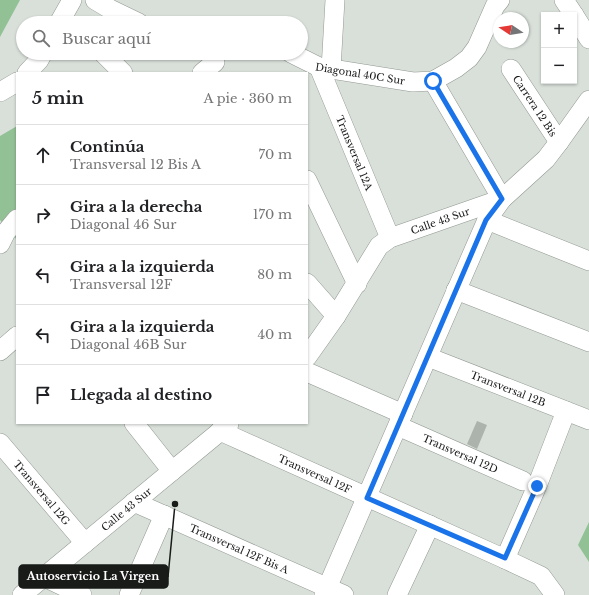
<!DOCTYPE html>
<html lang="es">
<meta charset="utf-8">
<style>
:root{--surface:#fff;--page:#f6f6f6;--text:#202124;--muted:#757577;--line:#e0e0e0}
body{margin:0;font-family:"Libre Baskerville",serif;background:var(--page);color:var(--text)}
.controls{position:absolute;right:12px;top:12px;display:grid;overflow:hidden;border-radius:0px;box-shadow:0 1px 3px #0004}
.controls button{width:36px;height:36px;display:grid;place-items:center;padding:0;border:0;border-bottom:1px solid var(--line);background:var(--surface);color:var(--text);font:20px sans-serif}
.compass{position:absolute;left:493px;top:12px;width:36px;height:36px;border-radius:50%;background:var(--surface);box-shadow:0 1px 3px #0004;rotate:282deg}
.stop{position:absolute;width:12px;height:12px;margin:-9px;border:3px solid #1a73e8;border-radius:50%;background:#fff}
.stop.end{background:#1a73e8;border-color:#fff;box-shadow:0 1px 4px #0008}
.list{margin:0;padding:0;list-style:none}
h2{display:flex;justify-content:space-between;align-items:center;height:52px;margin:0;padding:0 16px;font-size:17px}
h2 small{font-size:13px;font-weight:400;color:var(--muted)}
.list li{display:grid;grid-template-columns:26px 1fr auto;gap:12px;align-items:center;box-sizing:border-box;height:60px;padding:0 16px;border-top:1px solid var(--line)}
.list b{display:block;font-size:15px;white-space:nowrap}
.list p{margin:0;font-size:13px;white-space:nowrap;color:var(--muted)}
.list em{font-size:13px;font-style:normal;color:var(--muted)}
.icon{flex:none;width:22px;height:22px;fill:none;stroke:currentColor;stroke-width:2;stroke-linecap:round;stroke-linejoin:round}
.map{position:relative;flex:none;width:589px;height:595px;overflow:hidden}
.search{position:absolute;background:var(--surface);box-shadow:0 1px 3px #0004;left:16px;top:16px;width:292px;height:44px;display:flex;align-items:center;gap:10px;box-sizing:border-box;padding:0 14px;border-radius:22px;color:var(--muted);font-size:15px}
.panel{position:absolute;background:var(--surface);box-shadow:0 1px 3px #0004;left:16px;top:72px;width:292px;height:352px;border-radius:0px}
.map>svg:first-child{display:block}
</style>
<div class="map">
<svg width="589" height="595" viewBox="0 0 589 595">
<rect width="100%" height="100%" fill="#d9e0da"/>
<!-- green -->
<path fill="#93c196" d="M 0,0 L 20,0 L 0,37 Z
M 17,126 L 17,240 L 0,220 L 0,136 Z
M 589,522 L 589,562 L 578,545 Z"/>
<!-- building -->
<path fill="#acb3ac" d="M 477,421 L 487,425 L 477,449 L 467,444 Z"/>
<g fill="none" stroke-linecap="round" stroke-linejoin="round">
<!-- minor casing -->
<g stroke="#919891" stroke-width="20">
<g id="minor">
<path d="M 95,0 L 110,9 L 139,23"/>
<path d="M 564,0 L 574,15"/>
<path d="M 574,15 L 589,39"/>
<path d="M 59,23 L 72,0"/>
<path d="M 103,53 L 123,73"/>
<path id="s1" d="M 291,53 L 319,67 L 413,82 L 433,81 L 456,68 L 469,58 L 477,47 L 495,6 L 500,0"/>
<path id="s2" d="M 319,67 L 390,238"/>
<path d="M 331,69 L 335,0"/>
<path id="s3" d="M 511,69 L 559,142"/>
<path d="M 27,73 L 39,60 L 43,53"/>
<path d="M 202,73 L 215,62"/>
<path d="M 433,81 L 502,199"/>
<path d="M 0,92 L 17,82"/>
<path d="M 307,180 L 357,284"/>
<path d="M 487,220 L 589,261"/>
<path d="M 0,244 L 6,232 L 17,219"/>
<path d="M 307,283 L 336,316"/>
<path d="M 456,290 L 589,342"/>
<path d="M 0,351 L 17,336"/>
<path id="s4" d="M 307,357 L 336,316 L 379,246 L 390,238 L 502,199 L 546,159 L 559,142 L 589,100"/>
<path id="s5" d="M 428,357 L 589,420"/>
<path d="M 307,372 L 403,414"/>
<path d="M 134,423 L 172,471"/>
<path id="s6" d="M 398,426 L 523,481"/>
<path id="s7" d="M 220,431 L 505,559 L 541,576 L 555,595"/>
<path id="s8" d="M 0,443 L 85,543"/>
<path id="s9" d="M 134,502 L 344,595"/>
<path d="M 505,559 L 537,486 L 566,411"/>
<path d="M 44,577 L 82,595"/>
<path id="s10" d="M 22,595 L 229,424"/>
<path d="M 129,595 L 164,515"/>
<path d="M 324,595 L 487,220 L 502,199"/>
<path d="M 397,595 L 430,525"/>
</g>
</g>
<!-- minor -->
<use href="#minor" stroke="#fff" stroke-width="19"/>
</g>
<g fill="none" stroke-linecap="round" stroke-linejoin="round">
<!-- route -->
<path stroke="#1a73e8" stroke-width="5" d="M 433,81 L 502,199 L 486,220 L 367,498 L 505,558 L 537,486"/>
</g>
<g text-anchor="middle" stroke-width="4" stroke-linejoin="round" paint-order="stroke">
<!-- street labels -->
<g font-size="10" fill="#191b19" stroke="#d9e0da">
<text dy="4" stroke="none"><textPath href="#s1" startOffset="73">Diagonal 40C Sur</textPath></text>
<text dy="4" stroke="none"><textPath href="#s3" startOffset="44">Carrera 12 Bis</textPath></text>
<text dy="4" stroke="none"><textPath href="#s2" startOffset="93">Transversal 12A</textPath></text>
<text dy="4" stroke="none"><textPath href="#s4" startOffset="199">Calle 43 Sur</textPath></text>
<text dy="4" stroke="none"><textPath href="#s5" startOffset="86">Transversal 12B</textPath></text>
<text dy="4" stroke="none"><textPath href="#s6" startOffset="68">Transversal 12D</textPath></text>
<text dy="4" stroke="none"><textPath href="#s7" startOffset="104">Transversal 12F</textPath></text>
<text dy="4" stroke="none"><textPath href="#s8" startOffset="65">Transversal 12G</textPath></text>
<text dy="4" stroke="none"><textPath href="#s10" startOffset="135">Calle 43 Sur</textPath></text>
<text dy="4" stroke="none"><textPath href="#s9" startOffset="115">Transversal 12F Bis A</textPath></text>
</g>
</g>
<!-- callouts -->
<path fill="none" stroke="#191b19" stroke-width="1.5" d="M175 504L168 577"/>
<circle fill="#191b19" stroke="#d9e0da" stroke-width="1.5" cx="175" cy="504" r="4"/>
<rect fill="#191b19" stroke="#191b19" stroke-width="1.5" x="19" y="565" width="149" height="23" rx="4"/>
<g font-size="11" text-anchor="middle" font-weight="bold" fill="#fff">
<text x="93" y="580">Autoservicio La Virgen</text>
</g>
</svg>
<div class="controls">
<button>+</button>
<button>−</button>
</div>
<svg class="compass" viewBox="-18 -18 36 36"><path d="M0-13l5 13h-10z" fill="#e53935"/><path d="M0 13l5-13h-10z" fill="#757577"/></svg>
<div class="stop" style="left:433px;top:81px"></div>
<div class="stop end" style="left:537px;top:486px"></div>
<div class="search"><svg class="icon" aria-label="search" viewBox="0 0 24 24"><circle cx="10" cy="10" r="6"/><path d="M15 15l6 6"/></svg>Buscar aquí</div>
<section class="panel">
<h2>5 min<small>A pie · 360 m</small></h2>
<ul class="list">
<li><svg class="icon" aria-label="ahead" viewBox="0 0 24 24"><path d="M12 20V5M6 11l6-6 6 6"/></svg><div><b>Continúa</b><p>Transversal 12 Bis A</p></div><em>70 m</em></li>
<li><svg class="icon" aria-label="right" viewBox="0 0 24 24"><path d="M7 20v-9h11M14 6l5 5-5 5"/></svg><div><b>Gira a la derecha</b><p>Diagonal 46 Sur</p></div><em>170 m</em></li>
<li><svg class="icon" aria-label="left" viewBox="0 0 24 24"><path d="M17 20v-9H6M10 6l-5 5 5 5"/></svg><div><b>Gira a la izquierda</b><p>Transversal 12F</p></div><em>80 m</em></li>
<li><svg class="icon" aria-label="left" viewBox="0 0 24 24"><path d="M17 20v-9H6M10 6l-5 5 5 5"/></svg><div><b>Gira a la izquierda</b><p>Diagonal 46B Sur</p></div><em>40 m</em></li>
<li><svg class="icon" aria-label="arrive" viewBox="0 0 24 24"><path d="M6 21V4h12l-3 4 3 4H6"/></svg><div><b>Llegada al destino</b></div></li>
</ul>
</section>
</div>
